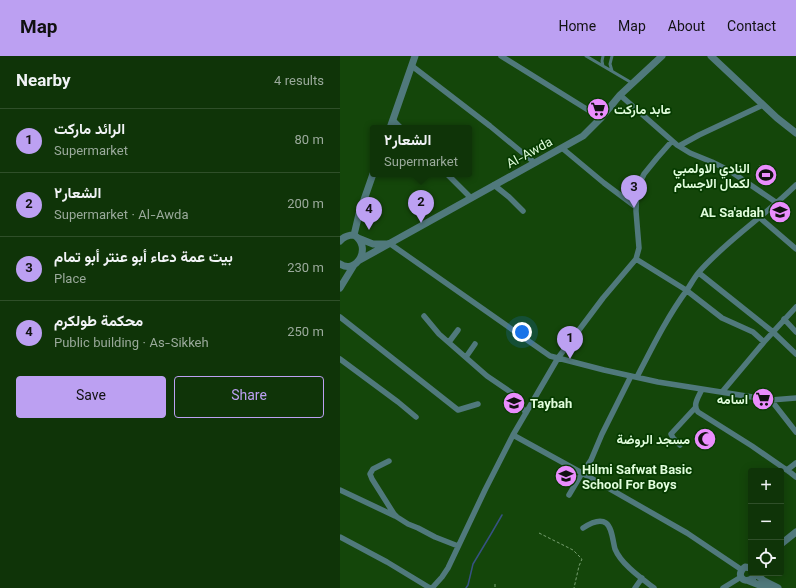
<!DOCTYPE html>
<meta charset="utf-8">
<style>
:root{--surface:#0f3408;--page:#183c12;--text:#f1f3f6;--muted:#9baa9c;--line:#2f4f29;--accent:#bca0f2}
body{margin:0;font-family:Georgia,Vazirmatn,serif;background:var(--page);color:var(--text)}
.controls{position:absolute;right:12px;bottom:12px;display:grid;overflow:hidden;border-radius:4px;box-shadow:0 2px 10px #0003}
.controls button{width:36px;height:36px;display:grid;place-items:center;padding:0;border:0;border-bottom:1px solid var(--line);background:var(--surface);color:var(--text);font:20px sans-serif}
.you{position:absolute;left:182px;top:276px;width:14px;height:14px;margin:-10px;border:3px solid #fff;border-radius:50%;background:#1a73e8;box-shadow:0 0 0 6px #1a73e833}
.badge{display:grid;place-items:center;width:26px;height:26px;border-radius:50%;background:var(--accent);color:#111;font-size:13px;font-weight:700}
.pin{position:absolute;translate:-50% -33px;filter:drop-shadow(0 1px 2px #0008)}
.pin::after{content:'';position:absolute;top:21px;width:14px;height:12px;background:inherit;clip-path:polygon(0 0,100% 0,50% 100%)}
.popup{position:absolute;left:30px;top:69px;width:102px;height:52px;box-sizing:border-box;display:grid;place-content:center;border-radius:4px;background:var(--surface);filter:drop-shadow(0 1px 3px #0005);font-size:13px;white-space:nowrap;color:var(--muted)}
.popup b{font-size:15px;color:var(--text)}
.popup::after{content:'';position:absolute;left:50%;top:100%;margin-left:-8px;border:8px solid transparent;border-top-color:var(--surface)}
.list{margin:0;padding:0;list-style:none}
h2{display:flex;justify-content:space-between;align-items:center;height:52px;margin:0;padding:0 16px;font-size:17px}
h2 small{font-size:13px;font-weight:400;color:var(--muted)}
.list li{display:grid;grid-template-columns:26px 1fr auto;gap:12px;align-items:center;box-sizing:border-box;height:64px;padding:0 16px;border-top:1px solid var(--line)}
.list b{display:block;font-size:15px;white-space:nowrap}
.list p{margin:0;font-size:13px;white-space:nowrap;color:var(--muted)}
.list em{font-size:13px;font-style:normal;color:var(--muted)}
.actions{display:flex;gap:8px;padding:12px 16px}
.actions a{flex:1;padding:9px 0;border:1px solid var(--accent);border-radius:4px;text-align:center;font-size:14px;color:var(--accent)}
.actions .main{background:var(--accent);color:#111}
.icon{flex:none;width:22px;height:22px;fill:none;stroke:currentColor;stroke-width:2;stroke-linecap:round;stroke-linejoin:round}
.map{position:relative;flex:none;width:456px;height:532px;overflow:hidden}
header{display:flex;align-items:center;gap:24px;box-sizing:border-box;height:56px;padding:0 20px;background:var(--accent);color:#111}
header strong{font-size:19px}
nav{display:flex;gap:22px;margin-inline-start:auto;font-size:14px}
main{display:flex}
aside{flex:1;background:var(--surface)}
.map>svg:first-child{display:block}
</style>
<header>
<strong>Map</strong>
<nav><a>Home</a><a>Map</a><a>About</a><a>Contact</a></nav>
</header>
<main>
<aside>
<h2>Nearby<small>4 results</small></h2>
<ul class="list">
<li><span class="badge">1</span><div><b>الرائد ماركت</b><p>Supermarket</p></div><em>80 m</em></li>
<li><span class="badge">2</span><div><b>الشعار٢</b><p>Supermarket · Al-Awda</p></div><em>200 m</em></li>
<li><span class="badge">3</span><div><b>بيت عمة دعاء أبو عنتر أبو تمام</b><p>Place</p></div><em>230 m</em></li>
<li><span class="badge">4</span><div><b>محكمة طولكرم</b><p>Public building · As-Sikkeh</p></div><em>250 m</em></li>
</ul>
<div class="actions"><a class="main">Save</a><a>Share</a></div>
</aside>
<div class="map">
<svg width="456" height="532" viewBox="0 0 456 532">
<rect width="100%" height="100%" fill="#14460a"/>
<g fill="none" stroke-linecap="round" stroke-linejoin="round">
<!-- stream -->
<path stroke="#365282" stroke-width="1.5" d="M 126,532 L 128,529 L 133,508 L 151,478 L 162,459"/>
<!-- path -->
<path stroke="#769e6f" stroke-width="1" stroke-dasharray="3 2" stroke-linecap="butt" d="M 199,477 L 233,494 L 242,503 L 239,510 L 234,532
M 155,528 L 155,532"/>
<!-- service -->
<path stroke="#50797c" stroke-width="3" d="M 246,0 L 292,27
M 263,10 L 262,5 L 263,0
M 272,15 L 270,8 L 272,0"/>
<!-- minor -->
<path stroke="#50797c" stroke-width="5.5" d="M 161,0 L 261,62
M 72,10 L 150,70 L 195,107
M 280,39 L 337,89 L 350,97 L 372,106 L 390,115 L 437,147
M 53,64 L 61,72
M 339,90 L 359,79 L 423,49
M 222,92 L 264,127 L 296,151
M 107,118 L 131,142
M 154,129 L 169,141 L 183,155
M 419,161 L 456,193
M 49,187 L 210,300 L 264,314 L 318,326 L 431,344 L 456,342
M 296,203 L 346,234 L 382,262 L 413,276 L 424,286
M 359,217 L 433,276 L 456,298
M 84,260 L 99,278 L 147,320 L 172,337 L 186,357
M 0,261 L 118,354 L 138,348
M 444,263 L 456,276
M 109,286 L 118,274
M 126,301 L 135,288
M 0,303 L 58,346 L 76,361
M 297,321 C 312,292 327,261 347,234 C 351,228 354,222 359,216 C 388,183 425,160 456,129
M 362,333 C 359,340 352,349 358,356 L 412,390 L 451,417 L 456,421
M 382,336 L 424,286 L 456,251
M 431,344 L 456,376
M 173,379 L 242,417 L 347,477 L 402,514
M 340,389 L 333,382 L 331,378 L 355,352
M 49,405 L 33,413 L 30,418 L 32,423 L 54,458 L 57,461 L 68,468 L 78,472 L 95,481 L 118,490
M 447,414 L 456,407
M 0,434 L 55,460
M 229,439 L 242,417 L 251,404 L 262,378 L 291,320
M 243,472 C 249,468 259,462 266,467 C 272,471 273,486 275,493 C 281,508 301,522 314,532
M 0,481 L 47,506 L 90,532
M 92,532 L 102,521 L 108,512 L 145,434 L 173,379 L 218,302 L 263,242 L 296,203 L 299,192 L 296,155 L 297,133 L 304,118 L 317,102 L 332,85
M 295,532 L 302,522
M 383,532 L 401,521"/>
<!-- tertiary -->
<path stroke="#50797c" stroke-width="7" d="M 371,0 L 437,62 L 456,77
M 50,72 L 75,0
M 14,179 L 19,158 L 33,118
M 18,182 L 33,188 L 47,188
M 0,185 C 4,180 8,179 14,179 C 33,191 16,219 0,208
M 18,205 L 243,80 L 261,62 L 280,39 L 322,0
M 0,232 L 14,209
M 441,488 L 456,476
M 411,512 L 405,511 C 395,518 403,529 413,522 L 414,517
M 415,517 L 424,525 L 438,532
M 409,525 L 427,532"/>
</g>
<!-- icons -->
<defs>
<g id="supermarket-disc" transform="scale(1.15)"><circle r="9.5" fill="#ea8dfd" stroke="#063b00"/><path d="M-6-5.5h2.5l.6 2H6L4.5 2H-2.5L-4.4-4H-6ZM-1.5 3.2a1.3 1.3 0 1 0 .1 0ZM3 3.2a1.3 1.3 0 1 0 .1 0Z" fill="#111"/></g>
<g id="stadium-disc" transform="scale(1.15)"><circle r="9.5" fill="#ea8dfd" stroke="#063b00"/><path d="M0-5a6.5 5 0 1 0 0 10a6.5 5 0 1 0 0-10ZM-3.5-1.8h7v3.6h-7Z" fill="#111"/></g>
<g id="university-disc" transform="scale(1.15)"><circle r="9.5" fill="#ea8dfd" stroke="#063b00"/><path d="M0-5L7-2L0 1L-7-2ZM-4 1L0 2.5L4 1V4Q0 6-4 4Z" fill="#111"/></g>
<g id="school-disc" transform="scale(1.15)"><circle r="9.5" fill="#ea8dfd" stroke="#063b00"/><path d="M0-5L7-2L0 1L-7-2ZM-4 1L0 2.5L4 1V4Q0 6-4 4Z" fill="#111"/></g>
<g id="mosque-disc" transform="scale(1.15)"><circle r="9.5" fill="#ea8dfd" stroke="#063b00"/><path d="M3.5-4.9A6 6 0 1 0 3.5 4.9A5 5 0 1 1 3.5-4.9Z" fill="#111"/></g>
</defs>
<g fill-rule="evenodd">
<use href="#supermarket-disc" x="258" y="53"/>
<use href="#stadium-disc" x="426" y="119"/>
<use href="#university-disc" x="440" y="156"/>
<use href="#supermarket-disc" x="423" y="343"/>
<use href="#school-disc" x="174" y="347"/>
<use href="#mosque-disc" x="365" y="383"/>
<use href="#school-disc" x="226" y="420"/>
</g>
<g text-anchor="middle" stroke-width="3.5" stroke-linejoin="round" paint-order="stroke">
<!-- poi labels -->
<g font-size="13" font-weight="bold" fill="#e1fddc" stroke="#063b00" text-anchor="end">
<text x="274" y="58" text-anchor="start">عابد ماركت</text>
<text x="410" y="117">النادي الاولمبي<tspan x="410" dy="15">لكمال الاجسام</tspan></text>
<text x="424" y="161">AL Sa'adah</text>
<text x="408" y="348">اسامه</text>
<text x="190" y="352" text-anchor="start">Taybah</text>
<text x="350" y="388">مسجد الروضة</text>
<text x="242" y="418" text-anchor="start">Hilmi Safwat Basic<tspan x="242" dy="15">School For Boys</tspan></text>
</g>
<!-- street labels -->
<g font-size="13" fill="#e1fddc" stroke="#063b00">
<text transform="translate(189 96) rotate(-29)" y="5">Al-Awda</text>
</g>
</g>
</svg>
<div class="controls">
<button>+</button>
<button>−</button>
<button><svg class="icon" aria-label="locate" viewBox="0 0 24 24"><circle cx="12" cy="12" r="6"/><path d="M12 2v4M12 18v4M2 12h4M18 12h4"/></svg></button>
</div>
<div class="you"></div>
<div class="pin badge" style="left:230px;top:303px">1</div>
<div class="pin badge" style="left:81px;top:167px">2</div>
<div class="popup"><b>الشعار٢</b>Supermarket</div>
<div class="pin badge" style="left:294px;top:152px">3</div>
<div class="pin badge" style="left:29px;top:174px">4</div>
</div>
</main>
